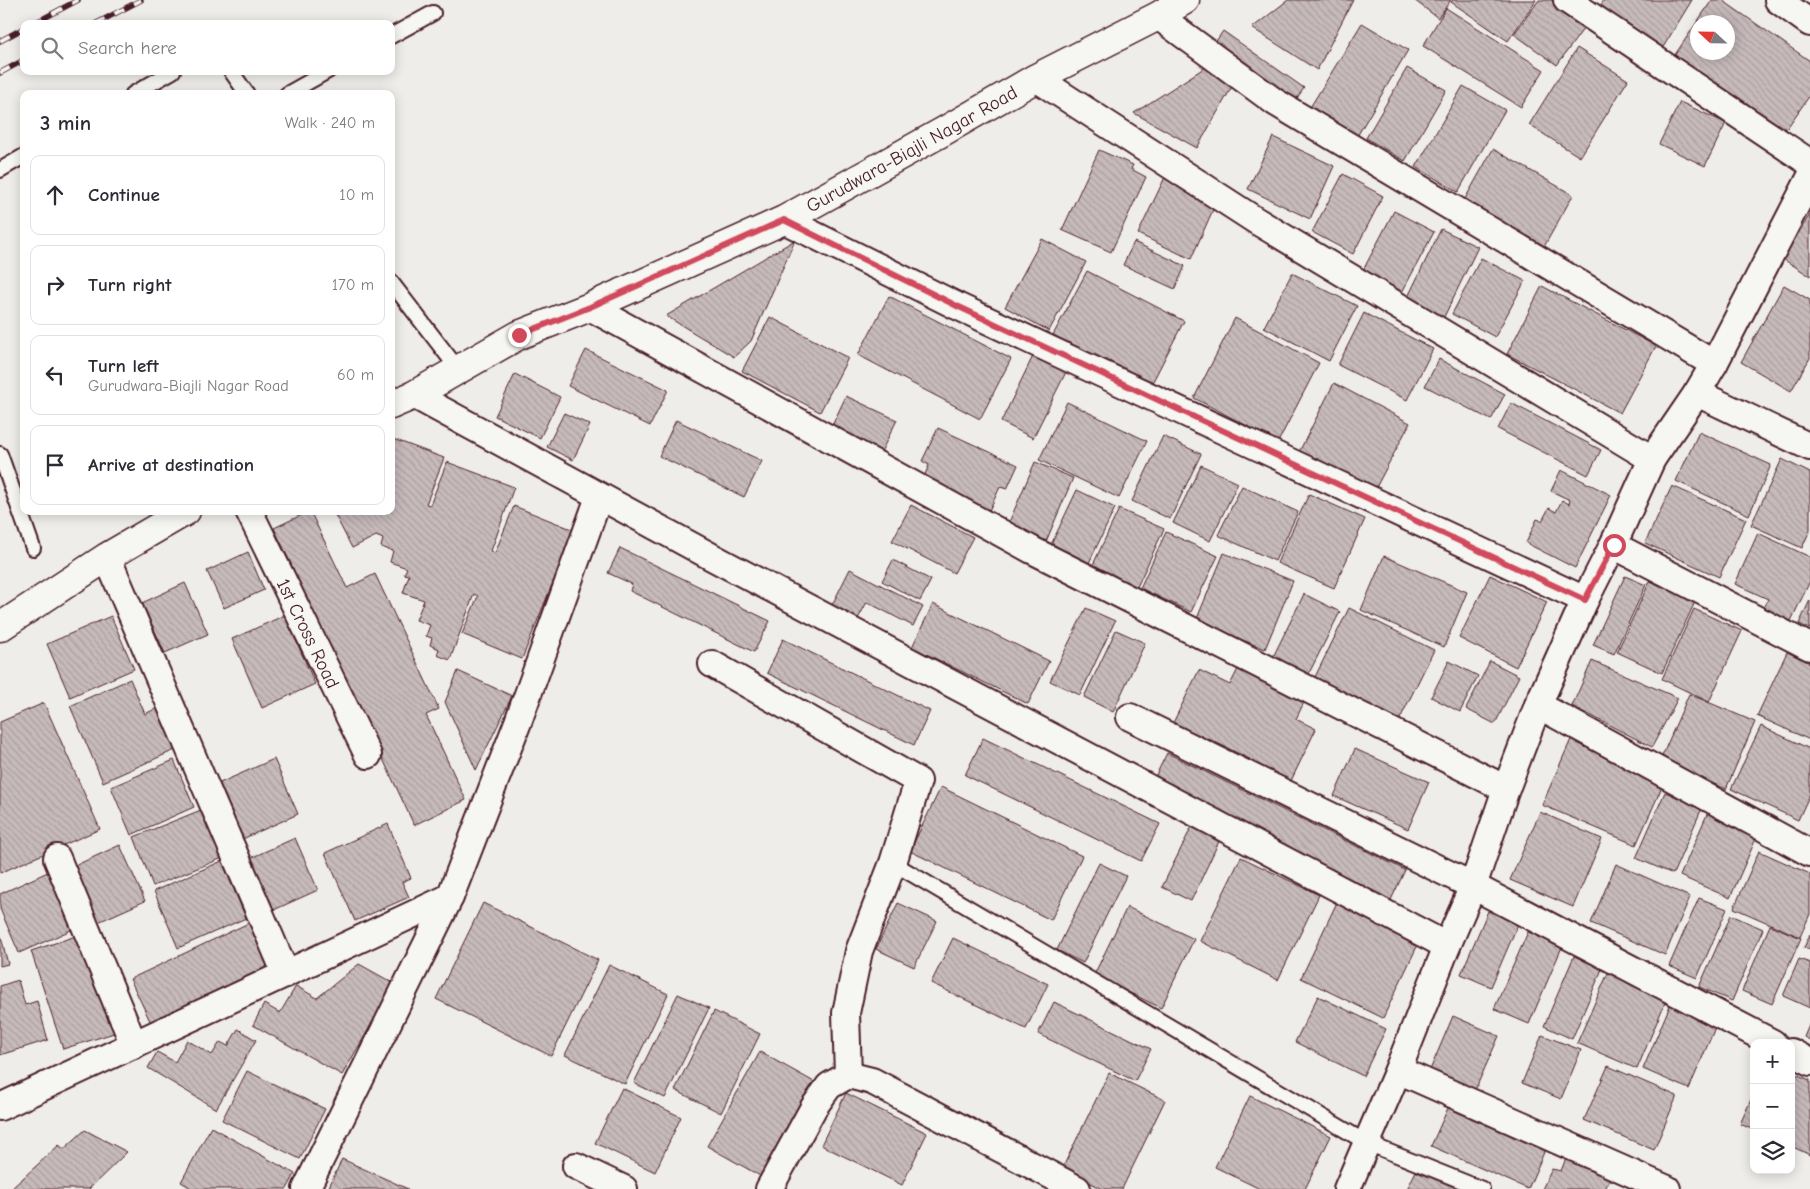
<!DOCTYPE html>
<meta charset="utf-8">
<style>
:root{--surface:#fff;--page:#f2f2f3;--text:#2b2b33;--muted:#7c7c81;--line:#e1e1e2}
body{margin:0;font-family:"Comic Neue",sans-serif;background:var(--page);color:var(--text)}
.controls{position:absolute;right:15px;bottom:15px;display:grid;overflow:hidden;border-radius:10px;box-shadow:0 2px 12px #0003}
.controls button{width:45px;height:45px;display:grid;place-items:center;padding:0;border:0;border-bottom:1px solid var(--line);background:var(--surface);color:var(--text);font:25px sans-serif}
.compass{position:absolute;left:1690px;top:15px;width:45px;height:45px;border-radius:50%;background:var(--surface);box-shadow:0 2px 12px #0003;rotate:292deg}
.stop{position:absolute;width:15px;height:15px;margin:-11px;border:4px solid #d1495b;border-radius:50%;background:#fff}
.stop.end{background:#d1495b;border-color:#fff;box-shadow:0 1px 5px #0008}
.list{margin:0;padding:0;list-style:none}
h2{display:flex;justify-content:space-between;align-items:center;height:65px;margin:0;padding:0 20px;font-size:21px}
h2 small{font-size:16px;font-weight:400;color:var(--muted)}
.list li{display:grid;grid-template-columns:32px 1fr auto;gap:15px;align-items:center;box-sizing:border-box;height:80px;margin:0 10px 10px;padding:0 10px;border:1px solid var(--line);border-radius:10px}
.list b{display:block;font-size:19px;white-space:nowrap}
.list p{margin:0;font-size:16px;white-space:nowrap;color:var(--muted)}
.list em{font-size:16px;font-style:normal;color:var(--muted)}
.icon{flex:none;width:28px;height:28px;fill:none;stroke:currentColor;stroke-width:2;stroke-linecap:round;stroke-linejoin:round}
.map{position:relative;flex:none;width:1810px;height:1189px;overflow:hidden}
.search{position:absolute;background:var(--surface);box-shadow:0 2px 12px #0003;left:20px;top:20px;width:375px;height:55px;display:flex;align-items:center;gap:12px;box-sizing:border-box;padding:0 18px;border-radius:10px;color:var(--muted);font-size:19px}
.panel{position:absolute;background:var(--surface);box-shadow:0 2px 12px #0003;left:20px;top:90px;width:375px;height:425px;border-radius:10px}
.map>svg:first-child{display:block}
</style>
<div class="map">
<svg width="1810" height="1189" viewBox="0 0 1810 1189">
<defs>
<pattern id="building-back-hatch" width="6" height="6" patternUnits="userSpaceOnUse" patternTransform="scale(1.25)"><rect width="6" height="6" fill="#c6babb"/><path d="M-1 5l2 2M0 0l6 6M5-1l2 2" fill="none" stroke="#ac9fa1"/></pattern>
</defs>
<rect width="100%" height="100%" fill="#efedea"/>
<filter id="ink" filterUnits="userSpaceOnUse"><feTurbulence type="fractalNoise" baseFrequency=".02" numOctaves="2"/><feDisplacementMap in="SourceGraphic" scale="10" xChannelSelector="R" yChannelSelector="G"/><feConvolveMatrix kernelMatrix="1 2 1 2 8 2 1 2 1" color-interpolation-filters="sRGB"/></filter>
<g filter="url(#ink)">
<!-- building -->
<path fill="url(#building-back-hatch)" stroke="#4a1f2b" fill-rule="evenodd" d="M 1288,0 L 1353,0 L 1317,70 L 1252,28 Z
M 1414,0 L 1451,0 L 1438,18 Z
M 1453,0 L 1536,0 L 1508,41 L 1451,2 Z
M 1539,0 L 1551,0 L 1586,25 L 1557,65 L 1514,34 Z
M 1604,0 L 1692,0 L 1662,49 L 1598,9 Z
M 1712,0 L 1722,0 L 1810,61 L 1810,95 L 1778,141 L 1668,65 ZM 1698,22 L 1728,22 L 1728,52 L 1698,52 Z
M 1446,8 L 1544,70 L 1521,107 L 1423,46 Z
M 1362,23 L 1408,50 L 1356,138 L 1309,109 Z
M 1223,31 L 1304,88 L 1291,107 L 1210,50 Z
M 1577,48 L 1628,80 L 1580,157 L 1529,125 Z
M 1215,61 L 1237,78 L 1197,148 L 1134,113 Z
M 1407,68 L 1446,90 L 1405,161 L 1366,138 Z
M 1463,86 L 1505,110 L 1458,192 L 1416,167 Z
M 1680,102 L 1726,123 L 1705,166 L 1659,144 Z
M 1273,137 L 1334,166 L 1310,219 L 1248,189 Z
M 1493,149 L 1573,195 L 1541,252 L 1461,206 Z
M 1099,150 L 1133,165 L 1131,169 L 1146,177 L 1111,252 L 1062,230 Z
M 1343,174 L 1383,196 L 1353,254 L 1312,232 Z
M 1166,175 L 1216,203 L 1191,259 L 1138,234 Z
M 1394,211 L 1434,232 L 1399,298 L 1359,278 Z
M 1810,214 L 1810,276 L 1783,259 Z
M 1441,229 L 1478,247 L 1442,321 L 1405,303 Z
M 1042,239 L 1086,262 L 1049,331 L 1005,307 Z
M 795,240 L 751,341 L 734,357 L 666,316 Z
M 1134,242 L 1185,266 L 1175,289 L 1123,265 Z
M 1481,258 L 1525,281 L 1495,337 L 1452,314 Z
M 1087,271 L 1184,321 L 1151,385 L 1053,335 Z
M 1292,273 L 1357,306 L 1329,361 L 1264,327 Z
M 1784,285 L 1810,300 L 1810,358 L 1791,391 L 1741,362 Z
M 1542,286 L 1656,346 L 1620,413 L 1507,354 Z
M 889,296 L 1011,359 L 980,419 L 858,355 Z
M 1364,313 L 1433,349 L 1407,400 L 1338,365 Z
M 770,317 L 848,358 L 820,412 L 742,371 Z
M 1235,318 L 1319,363 L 1278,442 L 1194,398 Z
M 586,350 L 668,390 L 650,426 L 568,386 Z
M 1035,352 L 1068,368 L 1033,438 L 1001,422 Z
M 1439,359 L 1505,394 L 1491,420 L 1425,386 Z
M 515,374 L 560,397 L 540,438 L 495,416 Z
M 1334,383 L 1410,423 L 1372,495 L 1297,456 Z
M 846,396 L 897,420 L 879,456 L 829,432 Z
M 1067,402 L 1147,441 L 1119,498 L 1039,460 Z
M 1511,403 L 1601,450 L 1588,475 L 1498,429 Z
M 564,413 L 590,425 L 573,460 L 547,447 Z
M 676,420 L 762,461 L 744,497 L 659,456 Z
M 938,428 L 1018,465 L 1007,489 L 1000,487 L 987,515 L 921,484 L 929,465 L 922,461 Z
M 1699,432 L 1771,465 L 1749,515 L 1676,481 Z
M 1163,436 L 1201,454 L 1170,519 L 1132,501 Z
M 391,440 L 396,440 L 444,458 L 426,504 L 430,505 L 447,462 L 514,487 L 491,551 L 495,553 L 514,506 L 574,530 L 522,659 L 462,634 L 478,596 L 474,594 L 450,660 L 437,655 L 439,649 L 430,645 L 432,638 L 426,636 L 430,625 L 416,620 L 424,600 L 403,593 L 409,575 L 404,574 L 407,568 L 390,562 L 393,551 L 381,547 L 383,539 L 376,536 L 352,548 L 333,511 L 391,511 Z
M 1782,459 L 1810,473 L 1810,530 L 1802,548 L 1751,525 Z
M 1035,462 L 1073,478 L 1045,544 L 1007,527 Z
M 1201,465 L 1238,483 L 1210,541 L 1173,523 Z
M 1561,470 L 1611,495 L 1575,568 L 1526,543 L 1537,519 L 1542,521 L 1549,508 L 1556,512 L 1562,500 L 1569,504 L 1570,500 L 1551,491 Z
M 1242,486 L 1298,512 L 1275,561 L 1218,535 Z
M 1672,486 L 1746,519 L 1719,577 L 1645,543 Z
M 1077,490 L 1115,508 L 1087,567 L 1049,549 Z
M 1309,494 L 1365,519 L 1334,588 L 1277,563 Z
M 911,505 L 973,537 L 954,573 L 892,541 Z
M 1119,509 L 1164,529 L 1136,589 L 1091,569 Z
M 310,511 L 347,588 L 375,574 L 439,709 L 426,715 L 466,800 L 414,825 L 274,528 Z
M 1166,532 L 1218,556 L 1191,612 L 1140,588 Z
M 1758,533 L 1810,557 L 1810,581 L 1790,623 L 1763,610 L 1768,599 L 1735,584 Z
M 620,548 L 770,621 L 754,652 L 630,591 L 632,584 L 608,573 Z
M 248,552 L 264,590 L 224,608 L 207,571 Z
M 1224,553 L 1293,581 L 1265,649 L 1196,621 Z
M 1384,556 L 1467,592 L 1444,647 L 1361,610 Z
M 893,560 L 931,580 L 920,601 L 882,581 Z
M 850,569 L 923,607 L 913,626 L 867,602 L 853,628 L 827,615 Z
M 1490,575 L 1547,602 L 1516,667 L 1459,638 Z
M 1625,576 L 1646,585 L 1614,654 L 1593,645 Z
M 1650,581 L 1695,602 L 1662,673 L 1617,652 Z
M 185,583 L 208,634 L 165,653 L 142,603 Z
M 1304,594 L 1340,612 L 1305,681 L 1270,663 Z
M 1810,600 L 1810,629 L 1799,624 Z
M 933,604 L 1049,661 L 1028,704 L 912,647 Z
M 1086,608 L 1115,621 L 1080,695 L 1050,681 Z
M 1349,608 L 1434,650 L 1397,725 L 1312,683 Z
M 1694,609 L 1742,631 L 1709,702 L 1662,679 Z
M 285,615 L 315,684 L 262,708 L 232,639 Z
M 111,616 L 134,669 L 70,697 L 47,644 Z
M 1116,630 L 1145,643 L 1113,712 L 1084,697 Z
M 783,639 L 930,711 L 914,745 L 767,673 Z
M 1787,652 L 1810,663 L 1810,740 L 1757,716 Z
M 1242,661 L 1308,694 L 1296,719 L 1316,729 L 1288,787 L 1247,767 L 1250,759 L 1207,738 L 1204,746 L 1170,729 L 1199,670 L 1230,685 Z
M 1449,661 L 1478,676 L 1460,712 L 1431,697 Z
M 1490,661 L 1519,676 L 1495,724 L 1466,709 Z
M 1592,661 L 1678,698 L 1652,747 L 1572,706 Z
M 458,671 L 512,696 L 476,770 L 445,702 Z
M 130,679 L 145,714 L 157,708 L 175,750 L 103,782 L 70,706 Z
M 1689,694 L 1755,722 L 1726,789 L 1660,761 Z
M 44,703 L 100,829 L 0,873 L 0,722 Z
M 1761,726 L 1810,749 L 1810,794 L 1798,820 L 1731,789 Z
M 1572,737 L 1666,778 L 1636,845 L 1542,805 Z
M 983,738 L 1160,824 L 1141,861 L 965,775 Z
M 1355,749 L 1429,782 L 1408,829 L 1334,796 Z
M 1167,753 L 1405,870 L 1391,900 L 1152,783 Z
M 274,759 L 298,814 L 238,841 L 213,786 Z
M 174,760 L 194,807 L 131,835 L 111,787 Z
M 941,787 L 1082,856 L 1051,920 L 910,851 Z
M 1665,792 L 1702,808 L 1673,874 L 1636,858 Z
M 206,808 L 225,857 L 153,886 L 134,837 Z
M 1540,812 L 1602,839 L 1573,907 L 1510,880 Z
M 1708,812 L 1758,834 L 1730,898 L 1680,876 Z
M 388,824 L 411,878 L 402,882 L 409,897 L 355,921 L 325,853 Z
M 1193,824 L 1221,837 L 1191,901 L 1162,887 Z
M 295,838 L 318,890 L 267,913 L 244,861 Z
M 120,845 L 145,901 L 96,923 L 72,867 Z
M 1759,851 L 1810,874 L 1810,914 L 1800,937 L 1734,908 Z
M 1241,857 L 1319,895 L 1278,980 L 1200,941 Z
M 222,861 L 246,918 L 178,948 L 154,891 Z
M 1099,863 L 1126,876 L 1083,963 L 1057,950 Z
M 1616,864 L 1690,897 L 1665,955 L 1591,923 Z
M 52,870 L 78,927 L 19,953 L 0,909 L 0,894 Z
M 1339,898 L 1421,938 L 1383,1018 L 1301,978 Z
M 1699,898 L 1727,909 L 1697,978 L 1669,966 Z
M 483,903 L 598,960 L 551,1056 L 436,999 Z
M 898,903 L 937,921 L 914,967 L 876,949 Z
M 1127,907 L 1194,939 L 1161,1008 L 1094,975 Z
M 1488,911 L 1518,924 L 1491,987 L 1461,974 Z
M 1731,915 L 1763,929 L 1732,1001 L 1699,987 Z
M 255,920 L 277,966 L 152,1025 L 130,979 Z
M 1770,925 L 1801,938 L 1772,1004 L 1742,991 Z
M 1528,932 L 1562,947 L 1529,1024 L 1494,1009 Z
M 0,933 L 8,964 L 0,966 Z
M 82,934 L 114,1033 L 63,1049 L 31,951 Z
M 1810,934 L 1810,950 L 1804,948 Z
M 953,938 L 1048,984 L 1026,1029 L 931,983 Z
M 1574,956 L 1602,969 L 1572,1039 L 1544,1026 Z
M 1799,959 L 1810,963 L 1810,1008 L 1783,996 Z
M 359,964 L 395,984 L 342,1075 L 253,1025 L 264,1004 L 280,1013 L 296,986 L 317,998 Z
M 609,965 L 668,994 L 625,1084 L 565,1055 Z
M 1608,973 L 1667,998 L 1637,1069 L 1577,1043 Z
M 18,980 L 25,1005 L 37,1001 L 48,1040 L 0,1055 L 0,986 Z
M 678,994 L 709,1008 L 665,1098 L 634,1083 Z
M 1318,996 L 1386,1029 L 1363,1076 L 1295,1042 Z
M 1054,1002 L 1151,1049 L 1135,1081 L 1038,1034 Z
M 1671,1003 L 1717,1023 L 1689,1089 L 1643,1069 Z
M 714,1011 L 760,1034 L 721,1113 L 675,1090 Z
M 1453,1016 L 1499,1036 L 1472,1097 L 1427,1077 Z
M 1810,1023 L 1810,1040 L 1804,1037 Z
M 238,1029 L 256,1040 L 216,1109 L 148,1068 L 157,1052 L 175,1062 L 187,1040 L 212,1055 L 220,1042 L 228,1046 Z
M 1542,1035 L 1581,1050 L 1561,1099 L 1522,1083 Z
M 760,1052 L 816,1083 L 762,1177 L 707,1146 Z
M 1608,1066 L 1677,1096 L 1654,1150 L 1584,1120 Z
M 247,1071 L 325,1109 L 300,1159 L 222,1120 Z
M 1791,1072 L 1810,1080 L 1810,1155 L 1791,1146 Z
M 1109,1073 L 1165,1100 L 1122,1189 L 1103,1189 L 1062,1169 Z
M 622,1088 L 681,1117 L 655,1172 L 595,1143 Z
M 846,1093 L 927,1133 L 902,1185 L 821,1145 Z
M 1754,1093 L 1754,1130 L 1740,1124 Z
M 1250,1096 L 1331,1136 L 1305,1189 L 1260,1189 L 1215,1167 Z
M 1448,1108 L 1545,1150 L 1528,1189 L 1431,1146 Z
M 211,1127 L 295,1174 L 287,1189 L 193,1189 L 181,1182 Z
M 85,1130 L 127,1152 L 89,1189 L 11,1189 L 59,1145 L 64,1149 Z
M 1568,1153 L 1613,1173 L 1605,1189 L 1542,1189 L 1552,1169 L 1561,1171 Z
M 342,1159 L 408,1189 L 328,1189 Z
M 1417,1169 L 1458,1189 L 1407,1189 Z"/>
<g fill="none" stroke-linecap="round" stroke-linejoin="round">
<!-- lane casing -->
<g stroke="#4a1f2b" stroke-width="18">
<path id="lane" d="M 391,36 L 433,13
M 231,71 L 247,94
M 133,94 L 173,71
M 287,94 L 328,71
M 0,170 L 24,156
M 391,282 L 458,369
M 0,454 L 33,548
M 893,863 L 1367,1143 L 1482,1189"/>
</g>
<!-- street casing -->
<g stroke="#4a1f2b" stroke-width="30">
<g id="street">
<path d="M 1567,0 L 1810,163"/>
<path d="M 1778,0 L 1810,23"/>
<path d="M 1158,16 L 1275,102 L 1714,364"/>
<path d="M 1036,78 L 1255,220 L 1652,459"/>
<path d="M 784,220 L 957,306 L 1585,600"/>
<path d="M 590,307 L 1032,550 L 1506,789"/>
<path d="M 1697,393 L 1810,447"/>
<path d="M 414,395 L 712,557 L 1447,946"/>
<path id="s1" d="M 249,511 L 368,755"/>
<path d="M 1613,545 L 1810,647"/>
<path d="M 107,557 L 286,974"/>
<path d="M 712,664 L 918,781 L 893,863 L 859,951 L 846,1013 L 848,1075"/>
<path d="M 1538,705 L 1810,853"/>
<path d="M 1130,717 L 1473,886 L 1773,1043"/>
<path d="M 57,858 L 134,1045"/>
<path d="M 1791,1052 L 1810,1062"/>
<path d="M 1398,1070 L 1667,1189"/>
<path d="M 0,1107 L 450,897"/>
<path d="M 576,1166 L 624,1189"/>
<path d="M 306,1189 L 450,897 L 518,722 L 599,497"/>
<path d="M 769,1189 L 814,1107 L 829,1086 L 848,1075 L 872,1081 L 1077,1189"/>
<path d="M 1347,1189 L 1398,1070 L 1447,946 L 1473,886 L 1506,789 L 1538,705 L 1585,600 L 1613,545 L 1652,459 L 1697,393 L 1714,364 L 1810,178"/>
</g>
</g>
<!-- secondary casing -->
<g stroke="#4a1f2b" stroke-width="31">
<g id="secondary">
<path id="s2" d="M 391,405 L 414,395 L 519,335 L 590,307 L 784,220 L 944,131 L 1036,78 L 1158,16 L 1185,0"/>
<path d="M 0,627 L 107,557 L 186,511"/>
</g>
</g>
<!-- lane -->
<use href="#lane" stroke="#f6f6f2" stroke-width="14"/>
<!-- street -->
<use href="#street" stroke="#f6f6f2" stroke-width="26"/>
<!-- secondary -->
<use href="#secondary" stroke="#f6f6f2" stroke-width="28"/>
<!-- rail casing -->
<g stroke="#4a1f2b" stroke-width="5.5">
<path id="rail" d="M 33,24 L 78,0
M 95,24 L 141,0
M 0,41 L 24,28
M 0,73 L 24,60"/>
</g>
<!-- rail -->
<use href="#rail" stroke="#f6f6f2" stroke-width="4" stroke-dasharray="11" stroke-linecap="butt"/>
</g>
</g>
<g fill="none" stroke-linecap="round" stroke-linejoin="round" filter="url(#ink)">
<!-- route -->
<path stroke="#d1495b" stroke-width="6" d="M 519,335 L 590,307 L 784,220 L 957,306 L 1585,600 L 1614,545"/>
</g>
<g text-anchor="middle" stroke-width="5" stroke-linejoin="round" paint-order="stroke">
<!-- street labels -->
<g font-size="19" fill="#4a1f2b" stroke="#f6f6f2">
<text dy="7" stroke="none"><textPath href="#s2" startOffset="581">Gurudwara-Biajli Nagar Road</textPath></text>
<text dy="7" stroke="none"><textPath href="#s1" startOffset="136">1st Cross Road</textPath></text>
</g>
</g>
</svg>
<div class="controls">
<button>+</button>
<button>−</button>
<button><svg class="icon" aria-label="layers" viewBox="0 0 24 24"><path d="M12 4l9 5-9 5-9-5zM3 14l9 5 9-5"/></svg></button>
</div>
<svg class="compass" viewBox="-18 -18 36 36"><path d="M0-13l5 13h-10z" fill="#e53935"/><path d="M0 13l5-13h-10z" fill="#7c7c81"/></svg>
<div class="stop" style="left:1614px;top:545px"></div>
<div class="stop end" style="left:519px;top:335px"></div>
<div class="search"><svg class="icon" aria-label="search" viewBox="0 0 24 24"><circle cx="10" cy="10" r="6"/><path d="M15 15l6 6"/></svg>Search here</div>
<section class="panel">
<h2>3 min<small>Walk · 240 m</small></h2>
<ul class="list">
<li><svg class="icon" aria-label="ahead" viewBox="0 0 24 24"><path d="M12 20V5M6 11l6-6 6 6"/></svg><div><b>Continue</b></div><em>10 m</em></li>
<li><svg class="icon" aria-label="right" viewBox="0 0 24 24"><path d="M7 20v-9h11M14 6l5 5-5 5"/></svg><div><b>Turn right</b></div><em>170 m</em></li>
<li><svg class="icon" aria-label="left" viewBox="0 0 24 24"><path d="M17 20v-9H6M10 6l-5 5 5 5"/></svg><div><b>Turn left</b><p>Gurudwara-Biajli Nagar Road</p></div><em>60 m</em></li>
<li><svg class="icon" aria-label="arrive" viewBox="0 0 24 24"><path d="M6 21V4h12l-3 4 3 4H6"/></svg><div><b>Arrive at destination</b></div></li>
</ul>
</section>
</div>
